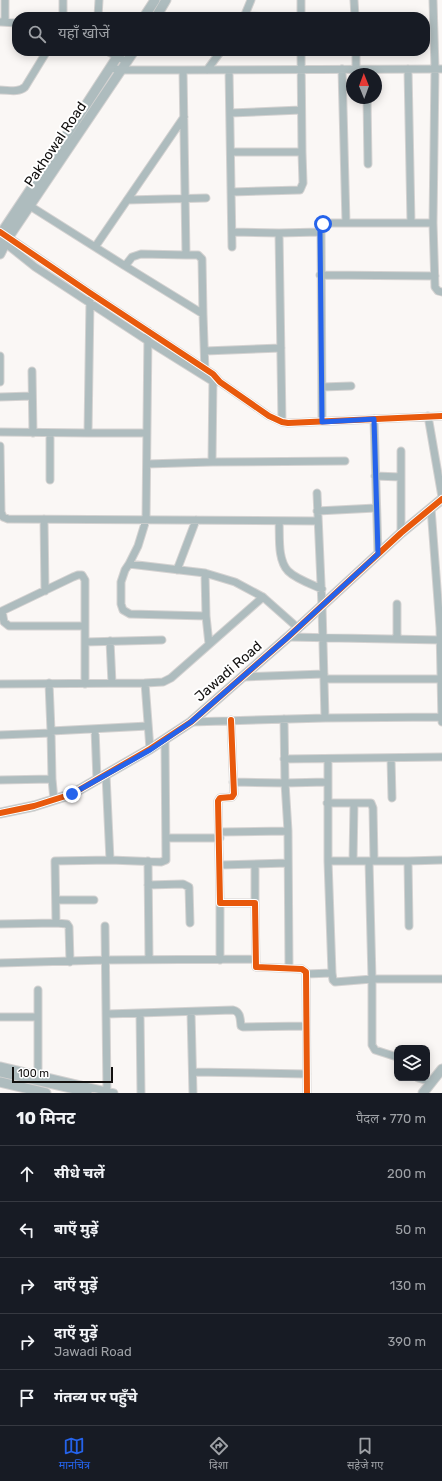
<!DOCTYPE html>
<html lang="hi">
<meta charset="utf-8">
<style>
:root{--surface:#171b24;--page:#242831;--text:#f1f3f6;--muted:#9ea1a6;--line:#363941;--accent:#2563eb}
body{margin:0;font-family:Rubik,"Noto Sans Devanagari",sans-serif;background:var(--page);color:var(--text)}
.controls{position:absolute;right:12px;bottom:12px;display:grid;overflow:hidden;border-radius:8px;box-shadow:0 2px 10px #0003}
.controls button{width:36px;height:36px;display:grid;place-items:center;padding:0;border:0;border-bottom:1px solid var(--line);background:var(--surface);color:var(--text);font:20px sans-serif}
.compass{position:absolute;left:346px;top:68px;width:36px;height:36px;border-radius:50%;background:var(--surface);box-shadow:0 2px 10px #0003;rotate:359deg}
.scale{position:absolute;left:12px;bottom:10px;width:101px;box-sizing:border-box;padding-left:4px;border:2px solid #12100f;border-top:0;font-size:11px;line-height:14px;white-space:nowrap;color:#12100f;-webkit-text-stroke:3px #fff;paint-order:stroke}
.stop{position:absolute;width:12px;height:12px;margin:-9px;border:3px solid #2563eb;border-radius:50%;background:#fff}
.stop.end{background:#2563eb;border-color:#fff;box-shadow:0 1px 4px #0008}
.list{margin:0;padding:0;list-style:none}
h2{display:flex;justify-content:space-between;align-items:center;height:52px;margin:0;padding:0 16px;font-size:17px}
h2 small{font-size:13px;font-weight:400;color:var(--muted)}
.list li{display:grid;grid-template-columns:26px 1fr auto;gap:12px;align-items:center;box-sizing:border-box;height:56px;padding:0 16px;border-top:1px solid var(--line)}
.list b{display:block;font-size:15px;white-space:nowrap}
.list p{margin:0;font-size:13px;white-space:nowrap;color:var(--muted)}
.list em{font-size:13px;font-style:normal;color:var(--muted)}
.icon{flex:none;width:22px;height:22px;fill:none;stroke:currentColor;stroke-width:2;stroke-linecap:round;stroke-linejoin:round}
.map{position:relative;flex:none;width:442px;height:1093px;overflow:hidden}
.search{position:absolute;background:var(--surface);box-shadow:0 2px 10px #0003;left:12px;right:12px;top:12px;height:44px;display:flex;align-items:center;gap:10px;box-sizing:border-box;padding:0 14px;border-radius:16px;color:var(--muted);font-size:15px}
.sheet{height:332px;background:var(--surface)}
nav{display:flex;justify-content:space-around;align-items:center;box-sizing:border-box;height:56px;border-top:1px solid var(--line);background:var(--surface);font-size:11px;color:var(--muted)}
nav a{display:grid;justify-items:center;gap:2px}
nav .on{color:var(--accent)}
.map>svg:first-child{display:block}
</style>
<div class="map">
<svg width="442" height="1093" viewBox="0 0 442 1093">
<rect width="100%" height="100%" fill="#faf7f5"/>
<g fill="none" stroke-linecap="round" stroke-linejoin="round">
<!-- minor casing -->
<g stroke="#d4d2d1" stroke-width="9">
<path id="minor" d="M 301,0 L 301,17
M 354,0 L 355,17
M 433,0 L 435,69 L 433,223
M 245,16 L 276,17
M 63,17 L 63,0
M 98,17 L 99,0
M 244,17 L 251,0
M 1,22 L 17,23
M 5,22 L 5,0
M 107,51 L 127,62
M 356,51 L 356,69
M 110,68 L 122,70 L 183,70 L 442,69
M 342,69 L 346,223
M 408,69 L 411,223
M 207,70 L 221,51
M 229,70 L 232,247
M 0,90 C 9,90 18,93 25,87 L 47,51
M 367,98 L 368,164
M 230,113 L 301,110
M 231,152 L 302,152 L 301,51
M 231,192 L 300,190 L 303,183 L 302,152
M 127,200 L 206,198
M 30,206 L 125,266 L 132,257 L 141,254 L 186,255 L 183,70
M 232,232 L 279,233 L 282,422
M 279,233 L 320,232
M 5,235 L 90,293 L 213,374 L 220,382 L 269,416 L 282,422 L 288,423 L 442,416
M 0,239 L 35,267 L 148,341 L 212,381 L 220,382
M 95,247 L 184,117
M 186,255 L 198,255 L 202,259 L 203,314
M 125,266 L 203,314 L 205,372
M 320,275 L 435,276
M 148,331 L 146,520 L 138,546 L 129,564 L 205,573 L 206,616 L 209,644
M 205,351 L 281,348
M 32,371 L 33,433
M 0,382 L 0,356
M 322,387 L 351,386
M 0,397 L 32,396
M 428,416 L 442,497
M 374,419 L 378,554
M 322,421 L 321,225 L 327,223 L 433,223 L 435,287 L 438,291 L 442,292
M 0,432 L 88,433 L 90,300
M 50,433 L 50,480
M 88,433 L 147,433
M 0,446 L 1,512 L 3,517 L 8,519 L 318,521
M 401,451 L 401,533
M 212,462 L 345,461
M 147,464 L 212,462 L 213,377
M 375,476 L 401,477
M 317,493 L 322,606 L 325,718 L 442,717
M 431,508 L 440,628 L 442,722
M 317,511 L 376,508
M 44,519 L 45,591
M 279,521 C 280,536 277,559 288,571 C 296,579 311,584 322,589
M 129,564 L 125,570 L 121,582 L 121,604 L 123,610 L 130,614 L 206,616
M 177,570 L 196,520
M 205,573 L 235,582 L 263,597
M 397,604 L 397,639
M 2,611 L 4,622 L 9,626 L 85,626
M 0,612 L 73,577 L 78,575 L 82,575 L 85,580 L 85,684
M 288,637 L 441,640
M 110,641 L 112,683
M 85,642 L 162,640
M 243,677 L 324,674
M 324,679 L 441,679
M 49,683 L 51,731 L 148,726
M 145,683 L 163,682 L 171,678 L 263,597 L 298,628
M 0,684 L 145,683 L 150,749
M 231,720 L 234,794 L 232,797 L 220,798 L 218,801 L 220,903 L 255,903 L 256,967 L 302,969 L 306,972 L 307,1093
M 191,722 L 325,718
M 95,729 L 97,780
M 0,735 L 51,733
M 391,758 L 392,798
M 284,759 L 442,757
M 328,759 L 328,861 L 408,861 L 442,860
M 52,779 L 54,800
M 0,780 L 52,779 L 51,731
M 233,782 L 285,783 L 284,719
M 327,803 L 371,803 L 373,808 L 374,861
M 288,831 L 285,783 L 327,782
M 220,832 L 288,831 L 289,968
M 167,838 L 220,838
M 110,860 L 161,862 L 166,860 L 165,740
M 148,861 L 149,959
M 353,861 L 354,803
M 369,861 L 372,979 L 372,1045 L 375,1050 L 397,1057
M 408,861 L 409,926
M 220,865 L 288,863
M 255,865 L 255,903
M 148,885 L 183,884 L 189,887 L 190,923
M 56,900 L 94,900
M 56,923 L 67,924 L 69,927 L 70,962
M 0,924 L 56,923 L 55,861 L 110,860 L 106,775
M 105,926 L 107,1093
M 220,960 L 220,903
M 0,963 L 105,960 L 255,959
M 332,973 L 333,980 L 335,982 L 372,979 L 442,979
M 306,974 L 332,973 L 328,861
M 38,990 L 38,1075
M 191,1012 L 193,1093
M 140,1013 L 141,1093
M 107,1014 L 233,1010 C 241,1012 240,1019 241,1026 L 243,1027 L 306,1026
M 0,1017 L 37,1017
M 0,1066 L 114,1093
M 193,1072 L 307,1074
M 0,1073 L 88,1093
M 418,1078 L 432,1082"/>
</g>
<!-- tertiary casing -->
<g stroke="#d4d2d1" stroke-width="11">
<path id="tertiary" d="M 144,17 L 155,0
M 156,17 L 166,0
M 0,235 L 58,148 L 121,51
M 0,254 L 8,238 L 134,51
M 0,813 L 34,806 L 72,794 L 150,749 L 191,722 L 288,637 L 401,533 L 442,499
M 0,1082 L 46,1093
M 423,1093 L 442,1069"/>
</g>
<!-- minor -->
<use href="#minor" stroke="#aebcbe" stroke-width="7"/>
<!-- tertiary -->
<use href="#tertiary" stroke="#aebcbe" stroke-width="9"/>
<!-- cycleway casing -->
<g stroke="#fff" stroke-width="8">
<path id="cycleway" d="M 0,232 L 90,293 L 213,374 L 220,382 L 269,416 L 282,422 L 288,423 L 442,416
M 231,720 L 234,794 L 232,797 L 220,798 L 218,801 L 220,903 L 255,903 L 256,967 L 302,969 L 306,972 L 307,1093
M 0,813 L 34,806 L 72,794 L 150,749 L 191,722 L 288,637 L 401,533 L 442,499"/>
</g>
<!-- cycleway -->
<use href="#cycleway" stroke="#e8590c" stroke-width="6"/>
</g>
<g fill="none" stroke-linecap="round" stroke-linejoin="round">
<!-- route -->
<path stroke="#2563eb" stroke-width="5" d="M 72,794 L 150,750 L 191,722 L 288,637 L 378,554 L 374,419 L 322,422 L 320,232 L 320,227 L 323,224"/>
</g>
<g text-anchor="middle" stroke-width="4" stroke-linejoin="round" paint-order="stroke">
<!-- street labels -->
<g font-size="14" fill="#12100f" stroke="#fff">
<text transform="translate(55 144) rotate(-56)" y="5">Pakhowal Road</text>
<text transform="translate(228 671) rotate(-41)" y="5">Jawadi Road</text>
</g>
</g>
</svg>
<div class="controls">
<button><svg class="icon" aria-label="layers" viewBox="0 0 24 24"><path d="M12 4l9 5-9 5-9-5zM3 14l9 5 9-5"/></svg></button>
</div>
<svg class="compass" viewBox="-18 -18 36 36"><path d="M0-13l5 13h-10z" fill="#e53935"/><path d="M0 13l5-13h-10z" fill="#9ea1a6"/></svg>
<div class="scale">100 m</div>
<div class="stop" style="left:323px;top:224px"></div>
<div class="stop end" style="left:72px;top:794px"></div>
<div class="search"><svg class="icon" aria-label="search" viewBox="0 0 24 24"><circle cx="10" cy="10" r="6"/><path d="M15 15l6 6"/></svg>यहाँ खोजें</div>
</div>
<section class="sheet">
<h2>10 मिनट<small>पैदल · 770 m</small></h2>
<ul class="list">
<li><svg class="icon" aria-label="ahead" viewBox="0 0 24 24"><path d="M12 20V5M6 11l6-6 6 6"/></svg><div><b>सीधे चलें</b></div><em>200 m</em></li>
<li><svg class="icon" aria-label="left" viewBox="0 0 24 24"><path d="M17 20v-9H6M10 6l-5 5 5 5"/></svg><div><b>बाएँ मुड़ें</b></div><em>50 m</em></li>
<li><svg class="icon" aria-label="right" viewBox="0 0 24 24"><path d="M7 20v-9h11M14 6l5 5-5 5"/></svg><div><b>दाएँ मुड़ें</b></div><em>130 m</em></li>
<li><svg class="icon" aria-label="right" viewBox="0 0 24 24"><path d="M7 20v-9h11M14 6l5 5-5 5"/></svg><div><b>दाएँ मुड़ें</b><p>Jawadi Road</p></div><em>390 m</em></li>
<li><svg class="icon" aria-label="arrive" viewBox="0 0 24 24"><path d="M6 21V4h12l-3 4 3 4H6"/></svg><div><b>गंतव्य पर पहुँचे</b></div></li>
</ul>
</section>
<nav>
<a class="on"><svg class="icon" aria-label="map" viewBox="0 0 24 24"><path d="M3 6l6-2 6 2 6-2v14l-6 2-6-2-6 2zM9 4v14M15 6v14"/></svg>मानचित्र</a>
<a><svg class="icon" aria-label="directions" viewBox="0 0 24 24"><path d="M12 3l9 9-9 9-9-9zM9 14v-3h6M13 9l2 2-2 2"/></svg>दिशा</a>
<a><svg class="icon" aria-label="saved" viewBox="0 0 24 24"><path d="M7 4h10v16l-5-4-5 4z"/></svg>सहेजे गए</a>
</nav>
